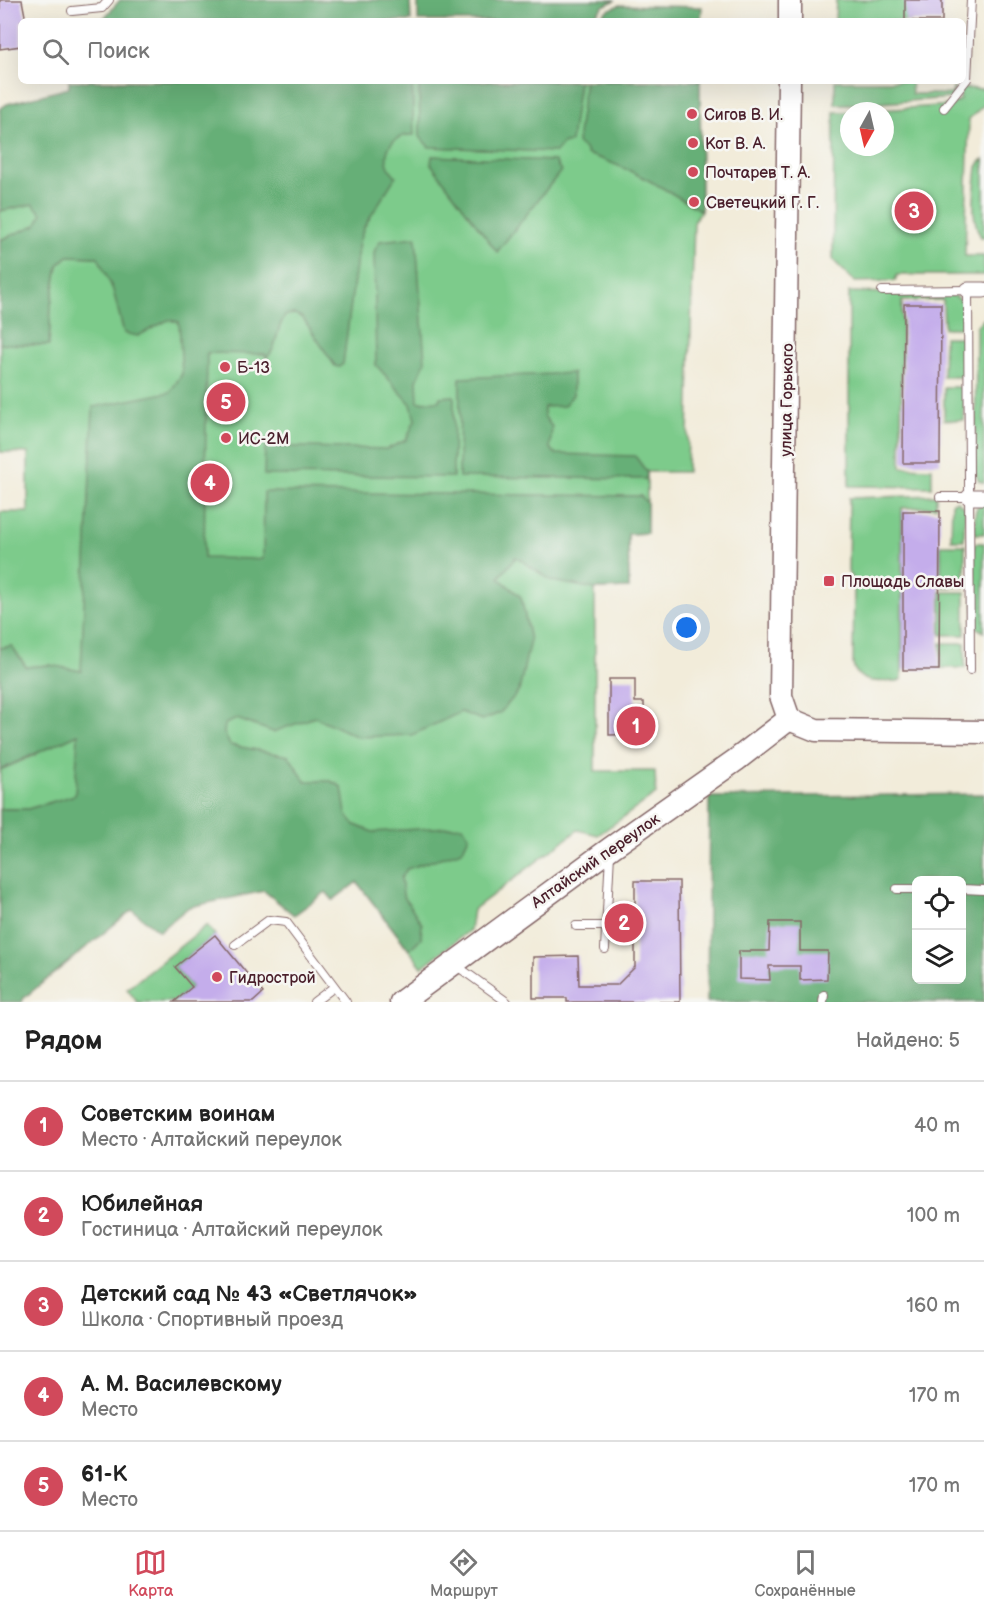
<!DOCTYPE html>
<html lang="ru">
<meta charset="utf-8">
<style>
:root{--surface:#fff;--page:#f6f6f6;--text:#222;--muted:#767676;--line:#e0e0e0;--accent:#d1495b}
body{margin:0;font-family:"Balsamiq Sans",sans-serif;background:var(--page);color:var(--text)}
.controls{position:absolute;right:18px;bottom:18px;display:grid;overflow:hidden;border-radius:9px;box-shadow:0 6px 24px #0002}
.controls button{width:54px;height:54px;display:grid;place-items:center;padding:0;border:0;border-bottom:2px solid var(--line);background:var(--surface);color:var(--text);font:30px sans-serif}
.compass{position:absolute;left:840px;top:102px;width:54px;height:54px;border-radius:50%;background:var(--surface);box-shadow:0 6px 24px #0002;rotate:188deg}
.you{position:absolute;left:687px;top:628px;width:21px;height:21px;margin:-15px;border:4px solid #fff;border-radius:50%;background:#1a73e8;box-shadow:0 0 0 9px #1a73e833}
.badge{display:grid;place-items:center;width:39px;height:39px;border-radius:50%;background:var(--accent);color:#fff;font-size:20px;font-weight:700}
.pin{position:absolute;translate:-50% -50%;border:3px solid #fff;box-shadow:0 2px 6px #0006}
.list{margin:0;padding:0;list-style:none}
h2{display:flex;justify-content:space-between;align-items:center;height:78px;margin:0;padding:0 24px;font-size:26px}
h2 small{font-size:20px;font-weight:400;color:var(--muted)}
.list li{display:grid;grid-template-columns:39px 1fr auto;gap:18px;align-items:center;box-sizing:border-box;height:90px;padding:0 24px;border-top:2px solid var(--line)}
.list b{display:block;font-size:22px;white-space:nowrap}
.list p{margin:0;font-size:20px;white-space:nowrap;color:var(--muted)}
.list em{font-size:20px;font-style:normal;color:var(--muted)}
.icon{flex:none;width:33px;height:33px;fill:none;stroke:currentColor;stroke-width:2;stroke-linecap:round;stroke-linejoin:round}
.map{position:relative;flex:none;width:984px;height:1002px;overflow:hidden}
.search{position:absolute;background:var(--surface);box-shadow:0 6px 24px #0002;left:18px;right:18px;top:18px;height:66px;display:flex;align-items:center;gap:15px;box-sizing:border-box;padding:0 21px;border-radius:9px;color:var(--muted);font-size:22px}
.sheet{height:528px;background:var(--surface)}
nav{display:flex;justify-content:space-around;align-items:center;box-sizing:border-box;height:84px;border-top:2px solid var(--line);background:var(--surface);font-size:16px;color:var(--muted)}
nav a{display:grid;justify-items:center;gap:3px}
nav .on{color:var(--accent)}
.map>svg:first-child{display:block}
</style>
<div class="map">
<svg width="984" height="1002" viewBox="0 0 984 1002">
<rect width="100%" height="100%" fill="#f6f6f2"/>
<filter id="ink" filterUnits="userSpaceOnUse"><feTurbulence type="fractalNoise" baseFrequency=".0167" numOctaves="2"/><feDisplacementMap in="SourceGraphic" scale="12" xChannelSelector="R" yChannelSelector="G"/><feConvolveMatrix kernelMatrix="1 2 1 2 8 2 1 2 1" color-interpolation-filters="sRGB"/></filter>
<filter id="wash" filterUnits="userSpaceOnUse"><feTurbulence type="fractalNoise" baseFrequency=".008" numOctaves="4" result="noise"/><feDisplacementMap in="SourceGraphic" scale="24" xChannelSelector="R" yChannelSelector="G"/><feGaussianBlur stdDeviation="1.35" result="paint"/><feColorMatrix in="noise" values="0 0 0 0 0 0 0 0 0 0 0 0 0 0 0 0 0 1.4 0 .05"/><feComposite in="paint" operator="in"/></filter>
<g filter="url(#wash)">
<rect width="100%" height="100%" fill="#f2ecda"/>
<!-- green -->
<path fill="#7dcb8b" stroke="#64755b" stroke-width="1.5" d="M 836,0 L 911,0 L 911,21 L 835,21 Z
M 102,81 L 700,81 L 701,211 L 694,221 L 687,472 L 647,472 L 647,533 L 628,534 L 629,588 L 595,589 L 595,771 L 655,771 L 656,794 L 598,835 L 578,830 L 473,910 L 470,930 L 422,967 L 357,882 L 333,900 L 272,826 L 75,795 L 28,809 L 0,809 L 0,770 L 35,755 L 50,665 L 26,667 L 12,646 L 0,648 L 0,512 L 28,512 L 28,453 L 0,452 L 0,344 L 49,345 L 51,305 L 58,265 L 68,256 L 98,257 Z
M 835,81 L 911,81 L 912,94 L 952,94 L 953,88 L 955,88 L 952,98 L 862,104 L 835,104 Z
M 961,88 L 984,89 L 984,105 L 969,119 L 965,256 L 984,256 L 984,275 L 897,275 L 895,281 L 855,282 L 833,260 L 834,112 L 849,112 L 849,147 L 885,147 L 885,111 L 865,111 L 952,105 L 960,100 Z
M 984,159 L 984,238 L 981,237 C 969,217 975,189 977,167 L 980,162 Z
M 33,204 L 43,214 L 37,225 L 0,240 L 0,211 Z
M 849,292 L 950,294 C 967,299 964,313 965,328 L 944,328 L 943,300 L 902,301 L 901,467 L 932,468 L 932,487 L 849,486 Z
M 984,319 L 984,483 L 979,481 L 975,473 L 976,329 L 978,324 Z
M 944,337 L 965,337 L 964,377 L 943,377 Z
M 944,387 L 965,387 L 964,420 L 944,420 Z
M 936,495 L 936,507 L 902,508 L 902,679 L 898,681 C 880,681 859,686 853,665 L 854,582 L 848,572 L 849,498 Z
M 984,500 L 984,534 L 975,534 C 975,522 972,507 984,500 Z
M 957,501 L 965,508 L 964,540 L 951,540 L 952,502 Z
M 974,543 L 984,543 L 984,632 L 977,628 L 974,621 Z
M 941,545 L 965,545 L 965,587 L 941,587 Z
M 941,592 L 965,592 L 965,635 L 941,635 Z
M 941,643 L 965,643 L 965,668 L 941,668 Z
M 207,925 L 215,935 L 175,967 L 192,987 L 174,1002 L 137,1002 L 127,989 Z"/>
<!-- forest -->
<path fill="#66af77" stroke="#586751" stroke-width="1.5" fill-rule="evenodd" d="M 120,0 L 410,0 L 411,21 L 77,21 L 103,19 Z
M 418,0 L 616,0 L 603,6 L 590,21 L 418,21 Z
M 619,5 L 702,7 L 701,21 L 597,21 L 606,11 Z
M 69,81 L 412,81 L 414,135 C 389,133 377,159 396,176 L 364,227 L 359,242 L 343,364 L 339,367 L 335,366 L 303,318 L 295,314 L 286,315 C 275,327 279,348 266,358 L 265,354 L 207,353 L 204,558 L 263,559 L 264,492 L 641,496 L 647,503 L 647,533 L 628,534 L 629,588 L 595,589 L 552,581 L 516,557 L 499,578 L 521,597 L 530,640 L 519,691 L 500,713 L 482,720 L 461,712 L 412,735 L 358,737 L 315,717 L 273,732 L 237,719 L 225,724 L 224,733 L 230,745 L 289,756 L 305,781 L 331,781 L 342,787 L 346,814 L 355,825 L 373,832 L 463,826 L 469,836 L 462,851 L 407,869 L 401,878 L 403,895 L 422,924 L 421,938 L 409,950 L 357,882 L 333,900 L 326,892 L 294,915 L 264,891 L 189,907 L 159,931 L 132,910 L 24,998 L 22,1002 L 0,1002 L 0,809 L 28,809 L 75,795 L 78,734 L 0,770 L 0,648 L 12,646 L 26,667 L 50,665 L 81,671 L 93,407 L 170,392 L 182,374 L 179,322 L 168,320 L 138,336 L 124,333 L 113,290 L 98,257 L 68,256 L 58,265 L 51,305 L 49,345 L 0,344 L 0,240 L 36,225 L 42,214 L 33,204 L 0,211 L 0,109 L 7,104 L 69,88 Z
M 419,81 L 579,81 L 571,142 L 562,144 L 556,152 L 429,147 L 420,137 Z
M 585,81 L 700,81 L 701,211 C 664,188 628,167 587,154 L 585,149 L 577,143 Z
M 432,156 L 555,161 L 561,171 L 497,252 L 431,164 Z
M 416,237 L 425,362 L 417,380 L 418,402 L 439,401 L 440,397 L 454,396 L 453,477 L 264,475 L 265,446 L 387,449 L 406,440 L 415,420 L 411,404 L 376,365 L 374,252 L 380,241 Z
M 573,373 L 573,395 L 564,406 L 544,407 L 544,416 L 552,427 L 550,448 L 556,454 L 635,456 L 647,472 L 647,479 L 459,477 L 460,378 Z
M 984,794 L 984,1002 L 707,1002 L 709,797 ZM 916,880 L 962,880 L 962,980 L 916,980 Z"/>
<g id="blocks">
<!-- building -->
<path fill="#c4adeb" d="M 0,0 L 22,0 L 26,21 L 21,21 L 21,46 L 0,49 Z
M 905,0 L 942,0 L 942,21 L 905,21 Z
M 904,304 L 941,304 L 940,463 L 903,463 Z
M 903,511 L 940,511 L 939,670 L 903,670 Z
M 609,679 L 635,679 L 635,702 L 644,702 L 644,734 L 609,735 Z
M 635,881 L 679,881 L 680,1002 L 567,1002 L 567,998 L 533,998 L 533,957 L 578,956 L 579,985 L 617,985 L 635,967 Z
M 770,922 L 800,922 L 800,951 L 828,951 L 827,979 L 800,980 L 800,966 L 769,966 L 770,980 L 739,979 L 739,951 L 769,951 Z
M 215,935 L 263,993 L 253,1002 L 174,1002 L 192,987 L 175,967 Z"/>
</g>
</g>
<g filter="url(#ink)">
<use href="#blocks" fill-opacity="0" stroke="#856768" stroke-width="1.5"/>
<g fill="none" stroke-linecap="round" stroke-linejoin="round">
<!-- lane casing -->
<g stroke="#856768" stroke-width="10">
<path id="lane" d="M 72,11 L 102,8 L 109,0
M 944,108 L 967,79 L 971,0
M 882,291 L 968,290 L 970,670
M 940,497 L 969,497
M 897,889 L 916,889
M 962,889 L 984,890
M 576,926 L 606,926
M 235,945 L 269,920 L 286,922 L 346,1002
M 605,949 L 610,854
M 457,966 L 507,1002
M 314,1002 L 334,987
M 823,1002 L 824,995"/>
</g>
<!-- street casing -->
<g stroke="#856768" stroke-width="17">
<path id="street" d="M 968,290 L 984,290
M 969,497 L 984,497"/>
</g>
<!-- secondary casing -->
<g stroke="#856768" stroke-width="25">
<path id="secondary" d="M 790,21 L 790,0
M 789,719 L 781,696 L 789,81
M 789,719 L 816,730 L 984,732
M 401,1002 L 611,848 L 736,760 L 789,719"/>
</g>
<!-- lane -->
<use href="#lane" stroke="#fff" stroke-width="8"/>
<!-- street -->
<use href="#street" stroke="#fff" stroke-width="15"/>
<!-- secondary -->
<use href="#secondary" stroke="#fff" stroke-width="22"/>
</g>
</g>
<!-- markers -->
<g fill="#d1495b" stroke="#f6f6f2" stroke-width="2">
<circle cx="692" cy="114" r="6"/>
<circle cx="693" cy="143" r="6"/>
<circle cx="693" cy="172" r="6"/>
<circle cx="694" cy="202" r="6"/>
<circle cx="225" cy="367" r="6"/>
<circle cx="226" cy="438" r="6"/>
<rect x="823" y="575" width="12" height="12" rx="3"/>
<circle cx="217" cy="977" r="6"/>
</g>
<g text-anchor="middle" stroke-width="5" stroke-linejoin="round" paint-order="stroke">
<!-- poi labels -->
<g font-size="16" fill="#4a1f2b" stroke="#f6f6f2" text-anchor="start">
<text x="704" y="120">Сигов В. И.</text>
<text x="705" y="149">Кот В. А.</text>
<text x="705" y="178">Почтарев Т. А.</text>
<text x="706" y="208">Светецкий Г. Г.</text>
<text x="237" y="373">Б-13</text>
<text x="238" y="444">ИС-2М</text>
<text x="841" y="587">Площадь Славы</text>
<text x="229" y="983">Гидрострой</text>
</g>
<!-- street labels -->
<g font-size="16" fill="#4a1f2b" stroke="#f6f6f2">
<text transform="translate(786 400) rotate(-89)" y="6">улица Горького</text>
<text transform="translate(595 860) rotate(-35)" y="6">Алтайский переулок</text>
</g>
</g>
</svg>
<div class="controls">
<button><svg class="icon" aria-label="locate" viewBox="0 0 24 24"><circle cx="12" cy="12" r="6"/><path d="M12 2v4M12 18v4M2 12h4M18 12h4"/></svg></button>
<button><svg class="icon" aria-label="layers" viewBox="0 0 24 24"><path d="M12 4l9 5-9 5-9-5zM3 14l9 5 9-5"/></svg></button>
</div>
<svg class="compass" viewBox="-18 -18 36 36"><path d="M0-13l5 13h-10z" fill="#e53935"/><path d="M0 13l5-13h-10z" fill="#767676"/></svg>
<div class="you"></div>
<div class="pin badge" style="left:636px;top:726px">1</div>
<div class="pin badge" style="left:624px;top:923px">2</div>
<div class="pin badge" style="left:914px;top:211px">3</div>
<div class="pin badge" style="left:210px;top:483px">4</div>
<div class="pin badge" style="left:226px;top:402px">5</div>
<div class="search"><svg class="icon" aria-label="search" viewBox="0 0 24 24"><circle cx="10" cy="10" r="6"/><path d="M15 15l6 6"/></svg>Поиск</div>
</div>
<section class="sheet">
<h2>Рядом<small>Найдено: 5</small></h2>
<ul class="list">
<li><span class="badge">1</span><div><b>Советским воинам</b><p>Место · Алтайский переулок</p></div><em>40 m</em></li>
<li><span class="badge">2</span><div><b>Юбилейная</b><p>Гостиница · Алтайский переулок</p></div><em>100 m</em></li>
<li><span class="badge">3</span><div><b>Детский сад № 43 «Светлячок»</b><p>Школа · Спортивный проезд</p></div><em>160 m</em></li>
<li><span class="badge">4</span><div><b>А. М. Василевскому</b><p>Место</p></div><em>170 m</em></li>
<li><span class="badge">5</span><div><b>61-К</b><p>Место</p></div><em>170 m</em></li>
</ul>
</section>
<nav>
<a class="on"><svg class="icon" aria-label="map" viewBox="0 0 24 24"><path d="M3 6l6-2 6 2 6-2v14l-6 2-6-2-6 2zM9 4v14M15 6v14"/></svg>Карта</a>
<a><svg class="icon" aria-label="directions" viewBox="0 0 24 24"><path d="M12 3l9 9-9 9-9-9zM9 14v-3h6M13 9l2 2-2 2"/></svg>Маршрут</a>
<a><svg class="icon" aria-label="saved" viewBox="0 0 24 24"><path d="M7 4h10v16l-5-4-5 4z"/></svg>Сохранённые</a>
</nav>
